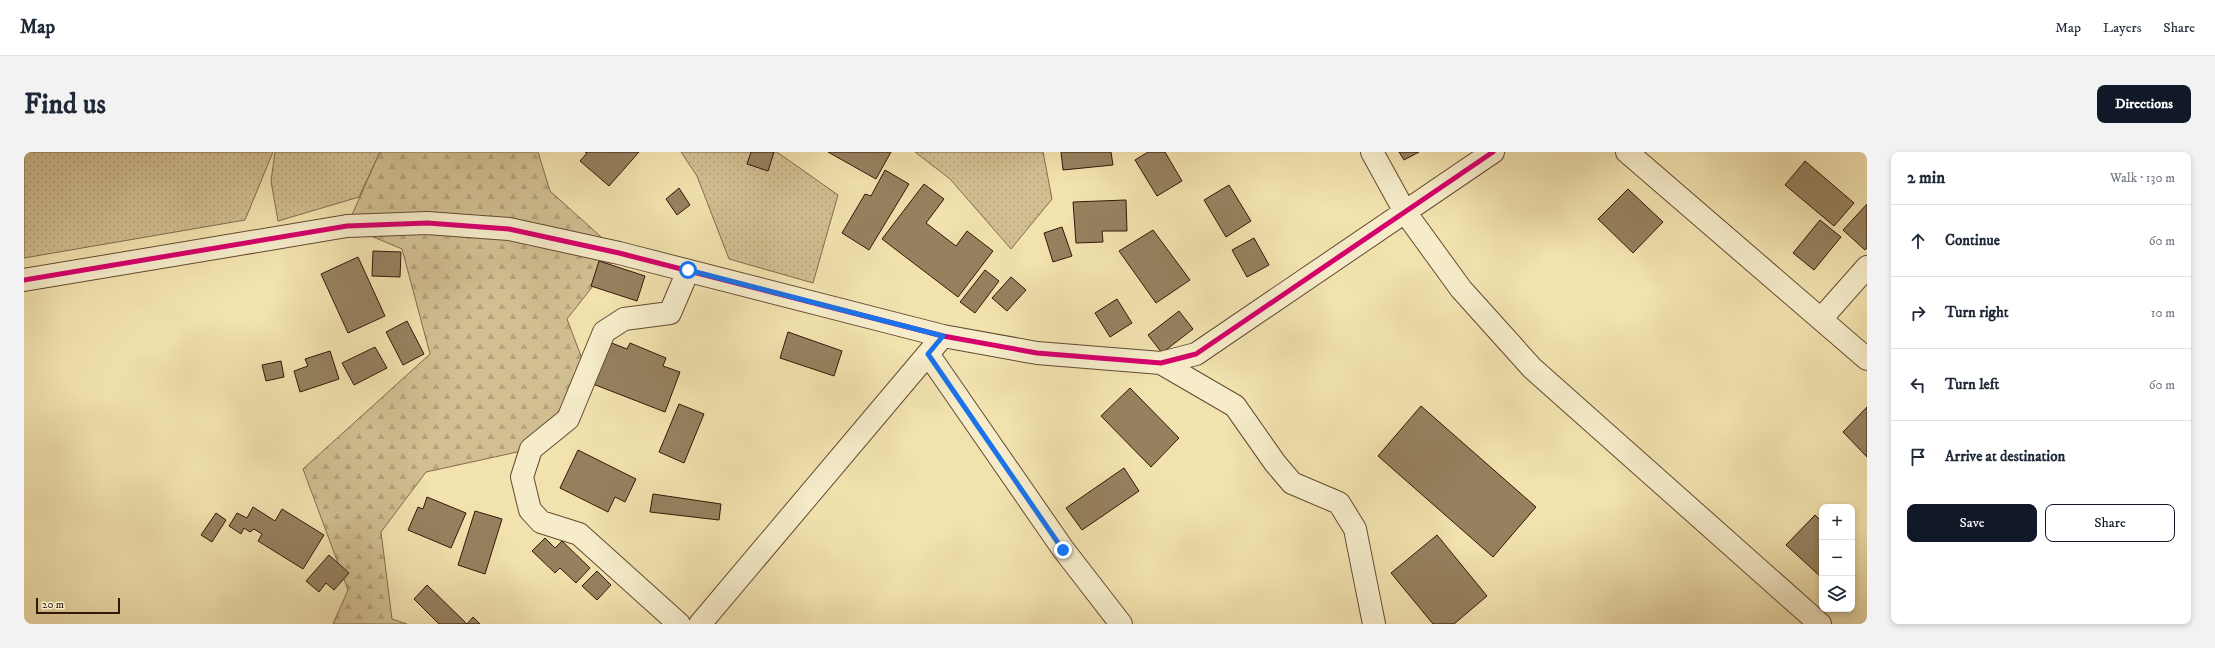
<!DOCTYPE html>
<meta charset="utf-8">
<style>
:root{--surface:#fff;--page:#f2f2f3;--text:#1f2937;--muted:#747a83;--line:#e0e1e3;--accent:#111827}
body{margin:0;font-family:"IM FELL DW Pica",serif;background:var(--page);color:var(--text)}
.controls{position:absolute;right:12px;bottom:12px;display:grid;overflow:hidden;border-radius:8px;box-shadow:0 2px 6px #0003}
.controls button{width:36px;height:36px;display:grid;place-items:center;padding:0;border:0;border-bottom:1px solid var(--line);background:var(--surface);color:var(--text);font:20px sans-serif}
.scale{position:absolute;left:12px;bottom:10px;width:84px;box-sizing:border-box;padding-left:4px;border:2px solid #341709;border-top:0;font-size:11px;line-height:14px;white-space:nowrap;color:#341709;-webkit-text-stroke:3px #f6ecca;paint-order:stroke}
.stop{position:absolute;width:12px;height:12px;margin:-9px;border:3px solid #1a73e8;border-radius:50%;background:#fff}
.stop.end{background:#1a73e8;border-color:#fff;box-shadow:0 1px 4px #0008}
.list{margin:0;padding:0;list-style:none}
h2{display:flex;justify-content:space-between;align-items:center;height:52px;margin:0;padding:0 16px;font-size:17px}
h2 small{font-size:13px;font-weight:400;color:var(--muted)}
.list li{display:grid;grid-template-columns:26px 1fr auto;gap:12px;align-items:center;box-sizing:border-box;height:72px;padding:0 16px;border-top:1px solid var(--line)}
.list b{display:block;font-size:15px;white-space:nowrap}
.list em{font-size:13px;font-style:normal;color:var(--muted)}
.actions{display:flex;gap:8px;padding:12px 16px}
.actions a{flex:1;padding:9px 0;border:1px solid var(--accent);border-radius:8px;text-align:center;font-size:14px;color:var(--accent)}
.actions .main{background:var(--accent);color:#fff}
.icon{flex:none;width:22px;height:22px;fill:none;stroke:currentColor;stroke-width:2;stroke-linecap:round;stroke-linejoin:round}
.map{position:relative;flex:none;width:1843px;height:472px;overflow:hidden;border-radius:8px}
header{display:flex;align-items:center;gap:24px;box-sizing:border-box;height:56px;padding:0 20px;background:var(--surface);border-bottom:1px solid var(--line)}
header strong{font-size:19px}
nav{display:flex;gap:22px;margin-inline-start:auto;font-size:14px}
.intro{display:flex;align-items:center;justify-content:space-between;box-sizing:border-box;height:96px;padding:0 24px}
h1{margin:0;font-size:28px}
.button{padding:10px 18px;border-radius:8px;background:var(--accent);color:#fff;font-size:14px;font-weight:700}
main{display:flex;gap:24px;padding:0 24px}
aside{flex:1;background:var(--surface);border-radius:8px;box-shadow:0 2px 6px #0003}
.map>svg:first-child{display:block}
</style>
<header>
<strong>Map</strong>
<nav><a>Map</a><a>Layers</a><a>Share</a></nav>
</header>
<div class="intro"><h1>Find us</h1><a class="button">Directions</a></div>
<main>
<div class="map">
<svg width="1843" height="472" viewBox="0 0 1843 472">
<defs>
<pattern id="grass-dots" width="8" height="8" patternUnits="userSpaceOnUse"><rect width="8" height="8" fill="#d1bf92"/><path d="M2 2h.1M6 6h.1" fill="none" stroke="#b4a37d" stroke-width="1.8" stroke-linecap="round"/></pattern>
<pattern id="forest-firs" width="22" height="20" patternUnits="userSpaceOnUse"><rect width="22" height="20" fill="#d1bf92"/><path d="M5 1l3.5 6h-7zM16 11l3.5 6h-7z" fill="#b4a37d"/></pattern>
</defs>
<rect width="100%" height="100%" fill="#f1e2ae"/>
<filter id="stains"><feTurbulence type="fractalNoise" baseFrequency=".005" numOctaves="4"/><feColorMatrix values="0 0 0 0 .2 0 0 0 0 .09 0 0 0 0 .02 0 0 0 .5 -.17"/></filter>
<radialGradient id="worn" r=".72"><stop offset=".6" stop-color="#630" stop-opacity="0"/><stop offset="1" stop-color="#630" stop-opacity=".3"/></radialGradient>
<!-- grass -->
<path fill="url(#grass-dots)" stroke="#826b4e" d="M 0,0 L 249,0 L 221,68 L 0,106 Z
M 251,0 L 358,0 L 355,2 L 335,45 L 254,69 L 247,29 Z
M 657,0 L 753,0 L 814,43 L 789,131 L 705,107 L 673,24 Z
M 891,0 L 1019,0 L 1028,47 L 987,97 L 926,27 Z"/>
<!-- forest -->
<path fill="url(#forest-firs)" stroke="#826b4e" d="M 358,0 L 514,0 L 526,39 L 595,101 L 543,167 L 563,220 L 507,297 L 402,320 L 357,380 L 368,467 L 383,472 L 309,472 L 324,438 L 279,317 L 406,202 L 378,97 L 323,74 L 355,2 Z"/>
<!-- building -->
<path fill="#96815f" stroke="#341709" d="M 561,0 L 615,0 L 585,34 L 556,9 L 563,1 Z
M 727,0 L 750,0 L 744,19 L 723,12 Z
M 804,0 L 867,0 L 852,27 Z
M 1037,0 L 1087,0 L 1089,13 L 1039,18 Z
M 1124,0 L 1141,0 L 1158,29 L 1133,44 L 1111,8 Z
M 1375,0 L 1395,0 L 1380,8 Z
M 1781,9 L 1830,51 L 1810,74 L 1761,33 Z
M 861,18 L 885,32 L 845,98 L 818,81 L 841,42 L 847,44 Z
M 900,32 L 920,47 L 902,71 L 932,94 L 943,79 L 969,99 L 934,145 L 858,87 Z
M 1205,33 L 1227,69 L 1202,85 L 1180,48 Z
M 655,36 L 666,53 L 653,63 L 642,47 Z
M 1604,37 L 1639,70 L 1609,101 L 1574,67 Z
M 1102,48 L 1103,79 L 1078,79 L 1079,90 L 1052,91 L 1049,50 Z
M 1843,52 L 1843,96 L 1841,98 L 1819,78 Z
M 1796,68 L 1817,85 L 1790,118 L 1769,101 Z
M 1038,75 L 1048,104 L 1029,110 L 1020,81 Z
M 1129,78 L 1166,128 L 1132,151 L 1095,99 Z
M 1230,86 L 1245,113 L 1223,125 L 1208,98 Z
M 349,99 L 377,100 L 376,125 L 348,124 Z
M 334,105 L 361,164 L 324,181 L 297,122 Z
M 575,109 L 621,124 L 613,149 L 567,134 Z
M 961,118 L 975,129 L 951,161 L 936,150 Z
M 987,125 L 1002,138 L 983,159 L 968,146 Z
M 1093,147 L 1108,171 L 1086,185 L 1071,161 Z
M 1155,159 L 1169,177 L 1138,201 L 1124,183 Z
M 383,169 L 400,202 L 379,213 L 362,180 Z
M 764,180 L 818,199 L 810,224 L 756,206 Z
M 585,190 L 603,197 L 606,191 L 642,206 L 639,214 L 656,220 L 641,260 L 569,232 Z
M 351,195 L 363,216 L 330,233 L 318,211 Z
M 306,199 L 315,227 L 276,240 L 270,219 L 284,214 L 281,207 Z
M 257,209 L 260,225 L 242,229 L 238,213 Z
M 1106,236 L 1155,286 L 1127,315 L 1077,264 Z
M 655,252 L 680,262 L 660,311 L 635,300 Z
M 1397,254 L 1512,355 L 1469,405 L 1354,304 Z
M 1843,255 L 1843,305 L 1819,280 Z
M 554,298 L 612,327 L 601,350 L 591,345 L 584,360 L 536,336 Z
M 1100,316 L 1115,339 L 1058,378 L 1042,356 Z
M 629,342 L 697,352 L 695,368 L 626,360 Z
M 403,345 L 442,361 L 427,396 L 384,378 L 394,355 L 399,357 Z
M 229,355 L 251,369 L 258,357 L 300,383 L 279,417 L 234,389 L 238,382 L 230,377 L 226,380 L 220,376 L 217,382 L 205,374 L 213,361 L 223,366 Z
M 451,359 L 478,367 L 461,422 L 434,413 Z
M 192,361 L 202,368 L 188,390 L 177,383 Z
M 1791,363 L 1798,370 L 1798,426 L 1762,393 Z
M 1413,383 L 1463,444 L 1430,472 L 1409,472 L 1367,421 Z
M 521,386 L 531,396 L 538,389 L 566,416 L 552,431 L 536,416 L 531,421 L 508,399 Z
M 305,403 L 325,421 L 310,438 L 302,431 L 295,440 L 282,429 Z
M 573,419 L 587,433 L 573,448 L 558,434 Z
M 403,433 L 443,472 L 449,465 L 456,472 L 415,472 L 390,447 Z"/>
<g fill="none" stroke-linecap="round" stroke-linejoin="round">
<!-- minor casing -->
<g stroke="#634a32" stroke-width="24">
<path id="minor" d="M 1348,0 L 1381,60 L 1437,137 L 1508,216 L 1796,472
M 1603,0 L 1843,207
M 0,128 L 323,74 L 403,71 L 485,77 L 595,101 L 919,184 L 1013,201 L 1137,211 L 1172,202 L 1469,0
M 1797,167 L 1843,115
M 904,202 L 1039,397 L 1097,472
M 1137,211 L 1211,254 L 1251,311 L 1268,331 L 1315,351 L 1331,377 L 1350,472
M 655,472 L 555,382 L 517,370 L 506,358 L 498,325 L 507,297 L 544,267 L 580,180 L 600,167 L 646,161 L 664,119
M 676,472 L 919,184"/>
</g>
<!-- minor -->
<use href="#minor" stroke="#f6ecca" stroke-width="22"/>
<!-- cycleway casing -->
<g stroke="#f6ecca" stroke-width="8">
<path id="cycleway" d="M 0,128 L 323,74 L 403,71 L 485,77 L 595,101 L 919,184 L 1013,201 L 1137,211 L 1172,202 L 1469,0"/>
</g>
<!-- cycleway -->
<use href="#cycleway" stroke="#d6006c" stroke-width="5"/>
</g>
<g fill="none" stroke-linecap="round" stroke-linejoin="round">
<!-- route -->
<path stroke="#1a73e8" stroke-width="5" d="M 664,118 L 919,184 L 904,202 L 1039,398"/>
</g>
<rect width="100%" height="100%" filter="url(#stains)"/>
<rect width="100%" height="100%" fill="url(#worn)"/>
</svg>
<div class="controls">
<button>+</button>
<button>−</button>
<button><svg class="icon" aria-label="layers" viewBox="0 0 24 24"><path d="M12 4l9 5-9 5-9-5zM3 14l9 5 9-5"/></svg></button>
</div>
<div class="scale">20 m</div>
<div class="stop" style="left:664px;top:118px"></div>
<div class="stop end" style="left:1039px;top:398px"></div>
</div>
<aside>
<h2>2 min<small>Walk · 130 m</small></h2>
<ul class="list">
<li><svg class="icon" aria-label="ahead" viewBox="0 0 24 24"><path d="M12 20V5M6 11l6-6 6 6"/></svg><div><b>Continue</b></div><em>60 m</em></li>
<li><svg class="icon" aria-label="right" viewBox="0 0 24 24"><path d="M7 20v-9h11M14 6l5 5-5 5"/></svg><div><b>Turn right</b></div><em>10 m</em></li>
<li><svg class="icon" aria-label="left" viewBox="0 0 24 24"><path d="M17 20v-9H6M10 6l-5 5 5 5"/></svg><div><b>Turn left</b></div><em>60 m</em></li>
<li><svg class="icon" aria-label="arrive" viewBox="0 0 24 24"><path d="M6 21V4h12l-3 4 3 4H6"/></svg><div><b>Arrive at destination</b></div></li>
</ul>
<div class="actions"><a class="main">Save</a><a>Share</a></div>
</aside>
</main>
